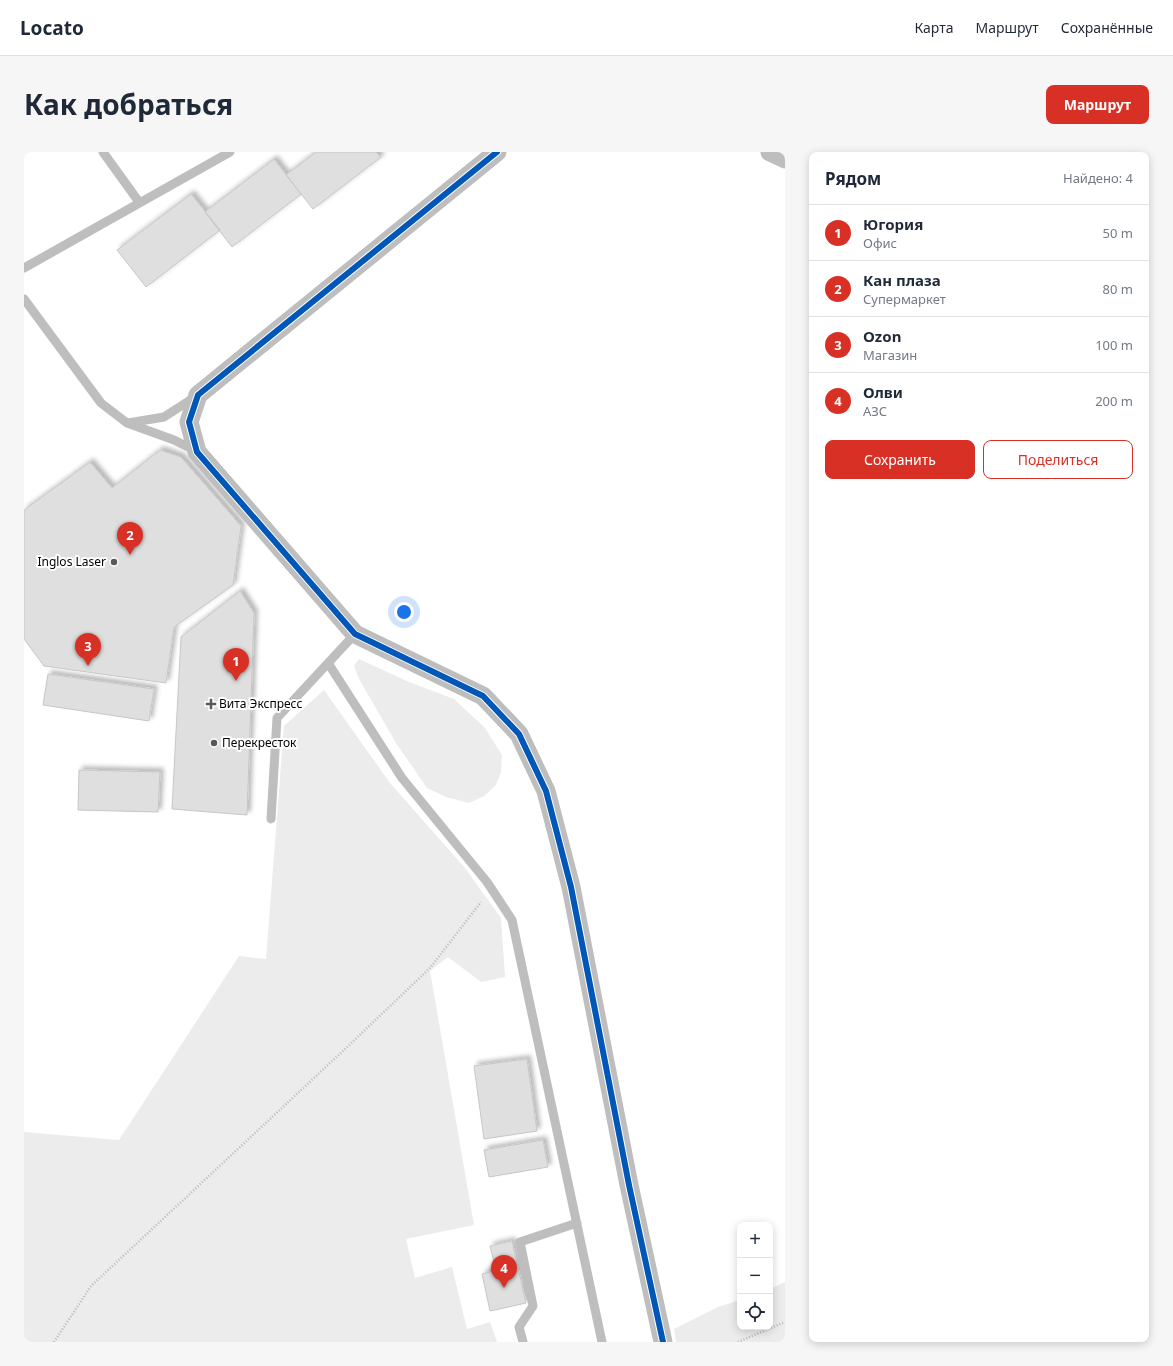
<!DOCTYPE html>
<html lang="ru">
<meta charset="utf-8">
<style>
:root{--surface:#fff;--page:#f6f6f7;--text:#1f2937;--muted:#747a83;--line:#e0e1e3;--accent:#d93025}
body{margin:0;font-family:"Noto Sans",sans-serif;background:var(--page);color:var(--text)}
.controls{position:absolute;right:12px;bottom:12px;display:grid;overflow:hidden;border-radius:8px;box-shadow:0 2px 10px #0003}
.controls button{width:36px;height:36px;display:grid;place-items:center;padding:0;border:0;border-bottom:1px solid var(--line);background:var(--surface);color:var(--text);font:20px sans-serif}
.you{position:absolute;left:380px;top:460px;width:14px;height:14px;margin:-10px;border:3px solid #fff;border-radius:50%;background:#1a73e8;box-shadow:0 0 0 6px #1a73e833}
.badge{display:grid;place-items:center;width:26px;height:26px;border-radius:50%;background:var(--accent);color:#fff;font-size:13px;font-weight:700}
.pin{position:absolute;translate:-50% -33px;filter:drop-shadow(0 1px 2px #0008)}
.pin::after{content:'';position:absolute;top:21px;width:14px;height:12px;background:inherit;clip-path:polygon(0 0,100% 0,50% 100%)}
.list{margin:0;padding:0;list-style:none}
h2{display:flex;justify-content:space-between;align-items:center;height:52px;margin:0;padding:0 16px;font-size:17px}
h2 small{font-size:13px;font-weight:400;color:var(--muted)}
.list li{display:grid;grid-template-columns:26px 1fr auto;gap:12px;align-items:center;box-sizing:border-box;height:56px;padding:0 16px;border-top:1px solid var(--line)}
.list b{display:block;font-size:15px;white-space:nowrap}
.list p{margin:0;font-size:13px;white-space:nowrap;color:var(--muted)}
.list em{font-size:13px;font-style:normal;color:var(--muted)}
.actions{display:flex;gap:8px;padding:12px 16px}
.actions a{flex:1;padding:9px 0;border:1px solid var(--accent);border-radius:8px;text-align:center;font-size:14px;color:var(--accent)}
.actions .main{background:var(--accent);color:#fff}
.icon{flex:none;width:22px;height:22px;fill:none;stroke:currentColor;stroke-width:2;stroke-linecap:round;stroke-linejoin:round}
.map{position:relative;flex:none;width:761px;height:1190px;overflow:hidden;border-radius:8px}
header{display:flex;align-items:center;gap:24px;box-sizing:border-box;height:56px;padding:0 20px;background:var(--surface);border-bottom:1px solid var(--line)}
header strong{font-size:19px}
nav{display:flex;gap:22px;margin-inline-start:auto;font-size:14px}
.intro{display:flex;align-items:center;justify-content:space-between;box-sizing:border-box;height:96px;padding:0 24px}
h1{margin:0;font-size:28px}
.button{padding:10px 18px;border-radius:8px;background:var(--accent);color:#fff;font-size:14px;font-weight:700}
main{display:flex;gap:24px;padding:0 24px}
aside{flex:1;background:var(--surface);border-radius:8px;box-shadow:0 2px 10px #0003}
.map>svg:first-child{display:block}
</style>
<header>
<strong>Locato</strong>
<nav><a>Карта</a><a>Маршрут</a><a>Сохранённые</a></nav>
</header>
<div class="intro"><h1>Как добраться</h1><a class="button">Маршрут</a></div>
<main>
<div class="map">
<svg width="761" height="1190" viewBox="0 0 761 1190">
<defs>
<filter id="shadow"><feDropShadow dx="3.5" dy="-3.5" stdDeviation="2" flood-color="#0004"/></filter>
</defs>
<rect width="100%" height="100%" fill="#fff"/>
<!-- green -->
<path fill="#ececec" d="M 335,507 L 385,530 L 430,547 L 461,576 L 478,603 L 477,620 L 472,633 L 460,644 L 445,651 L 422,645 L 403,636 L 372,591 L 335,527 L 330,514 Z
M 300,538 L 366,631 L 441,716 L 477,766 L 481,825 L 457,830 L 424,805 L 406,819 L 450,1073 L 382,1087 L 391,1126 L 428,1115 L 443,1177 L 466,1170 L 473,1190 L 0,1190 L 0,980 L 95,988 L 215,804 L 242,807 L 260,574 Z
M 761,1130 L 761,1190 L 652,1190 L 650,1177 L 694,1155 L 716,1148 L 716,1175 L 746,1175 L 746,1137 Z"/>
<!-- building -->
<path fill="#dfdfdf" stroke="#c7c7c7" filter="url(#shadow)" d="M 292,0 L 352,0 L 357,5 L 289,57 L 262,23 Z
M 250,7 L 277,42 L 208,95 L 181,60 Z
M 167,42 L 196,78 L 122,135 L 93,98 Z
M 136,298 L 157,305 L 217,374 L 209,433 L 150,475 L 142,531 L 20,514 L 0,487 L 0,358 L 66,310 L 88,336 Z
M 216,439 L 230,461 L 223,663 L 148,657 L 157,485 Z
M 24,522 L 130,537 L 125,569 L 19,553 Z
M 55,618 L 136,620 L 134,660 L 54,658 Z
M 503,907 L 513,979 L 460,987 L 450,914 Z
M 519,988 L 524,1015 L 465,1025 L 460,998 Z
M 488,1089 L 502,1151 L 466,1159 L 458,1122 L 472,1118 L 466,1094 Z"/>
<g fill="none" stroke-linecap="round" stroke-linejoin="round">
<!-- path -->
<path stroke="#b9b9b9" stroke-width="2.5" stroke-dasharray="1 2" stroke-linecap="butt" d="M 30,1190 L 67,1134 L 320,898 L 406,816 L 457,750
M 714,1190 L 761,1170"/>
<!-- lane -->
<path stroke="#bebebe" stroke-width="9" d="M 79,0 L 115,50
M 0,116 L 206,0
M 0,147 L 77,251 L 103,271 L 150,288 L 172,299
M 104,271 L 140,265 L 171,245
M 304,511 L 378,626 L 463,730 L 488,768 L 578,1190
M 247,667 L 253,566 L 331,482
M 499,1190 L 495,1175 L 509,1154 L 496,1090 L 553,1071"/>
<!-- street -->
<path stroke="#bebebe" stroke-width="19" d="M 473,0 L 174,243 L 165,270 L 173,300 L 331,482 L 459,544 L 495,582 L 522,639 L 547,735 L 605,1033 L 639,1190
M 746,0 L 761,7"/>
<!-- cycleway casing -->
<g stroke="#fff" stroke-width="8">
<path id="cycleway" d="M 473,0 L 174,243 L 165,270 L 173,300 L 331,482 L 459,544 L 495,582 L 522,639 L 547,735 L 605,1033 L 639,1190"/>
</g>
<!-- cycleway -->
<use href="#cycleway" stroke="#0057b8" stroke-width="6"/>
</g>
<!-- markers -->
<g fill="#595959" stroke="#fff" stroke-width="1.5">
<circle cx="90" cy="410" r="4"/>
<path d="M185 546h4v4h4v4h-4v4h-4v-4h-4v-4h4z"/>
<circle cx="190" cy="591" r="4"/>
</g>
<g text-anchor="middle" stroke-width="4" stroke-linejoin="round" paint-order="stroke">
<!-- poi labels -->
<g font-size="12" fill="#000" stroke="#fff" text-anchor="start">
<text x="82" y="414" text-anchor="end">Inglos Laser</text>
<text x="195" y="556">Вита Экспресс</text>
<text x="198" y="595">Перекресток</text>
</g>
</g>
</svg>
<div class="controls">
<button>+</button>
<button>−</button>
<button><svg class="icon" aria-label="locate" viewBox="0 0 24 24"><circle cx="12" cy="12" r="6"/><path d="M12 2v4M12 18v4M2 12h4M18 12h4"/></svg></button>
</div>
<div class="you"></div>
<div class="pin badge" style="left:212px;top:529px">1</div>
<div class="pin badge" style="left:106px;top:403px">2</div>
<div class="pin badge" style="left:64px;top:514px">3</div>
<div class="pin badge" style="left:480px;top:1136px">4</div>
</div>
<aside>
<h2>Рядом<small>Найдено: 4</small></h2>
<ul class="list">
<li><span class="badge">1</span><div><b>Югория</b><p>Офис</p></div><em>50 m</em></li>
<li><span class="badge">2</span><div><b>Кан плаза</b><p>Супермаркет</p></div><em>80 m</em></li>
<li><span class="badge">3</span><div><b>Ozon</b><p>Магазин</p></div><em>100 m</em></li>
<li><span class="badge">4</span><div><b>Олви</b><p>АЗС</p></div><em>200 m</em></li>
</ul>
<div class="actions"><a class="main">Сохранить</a><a>Поделиться</a></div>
</aside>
</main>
